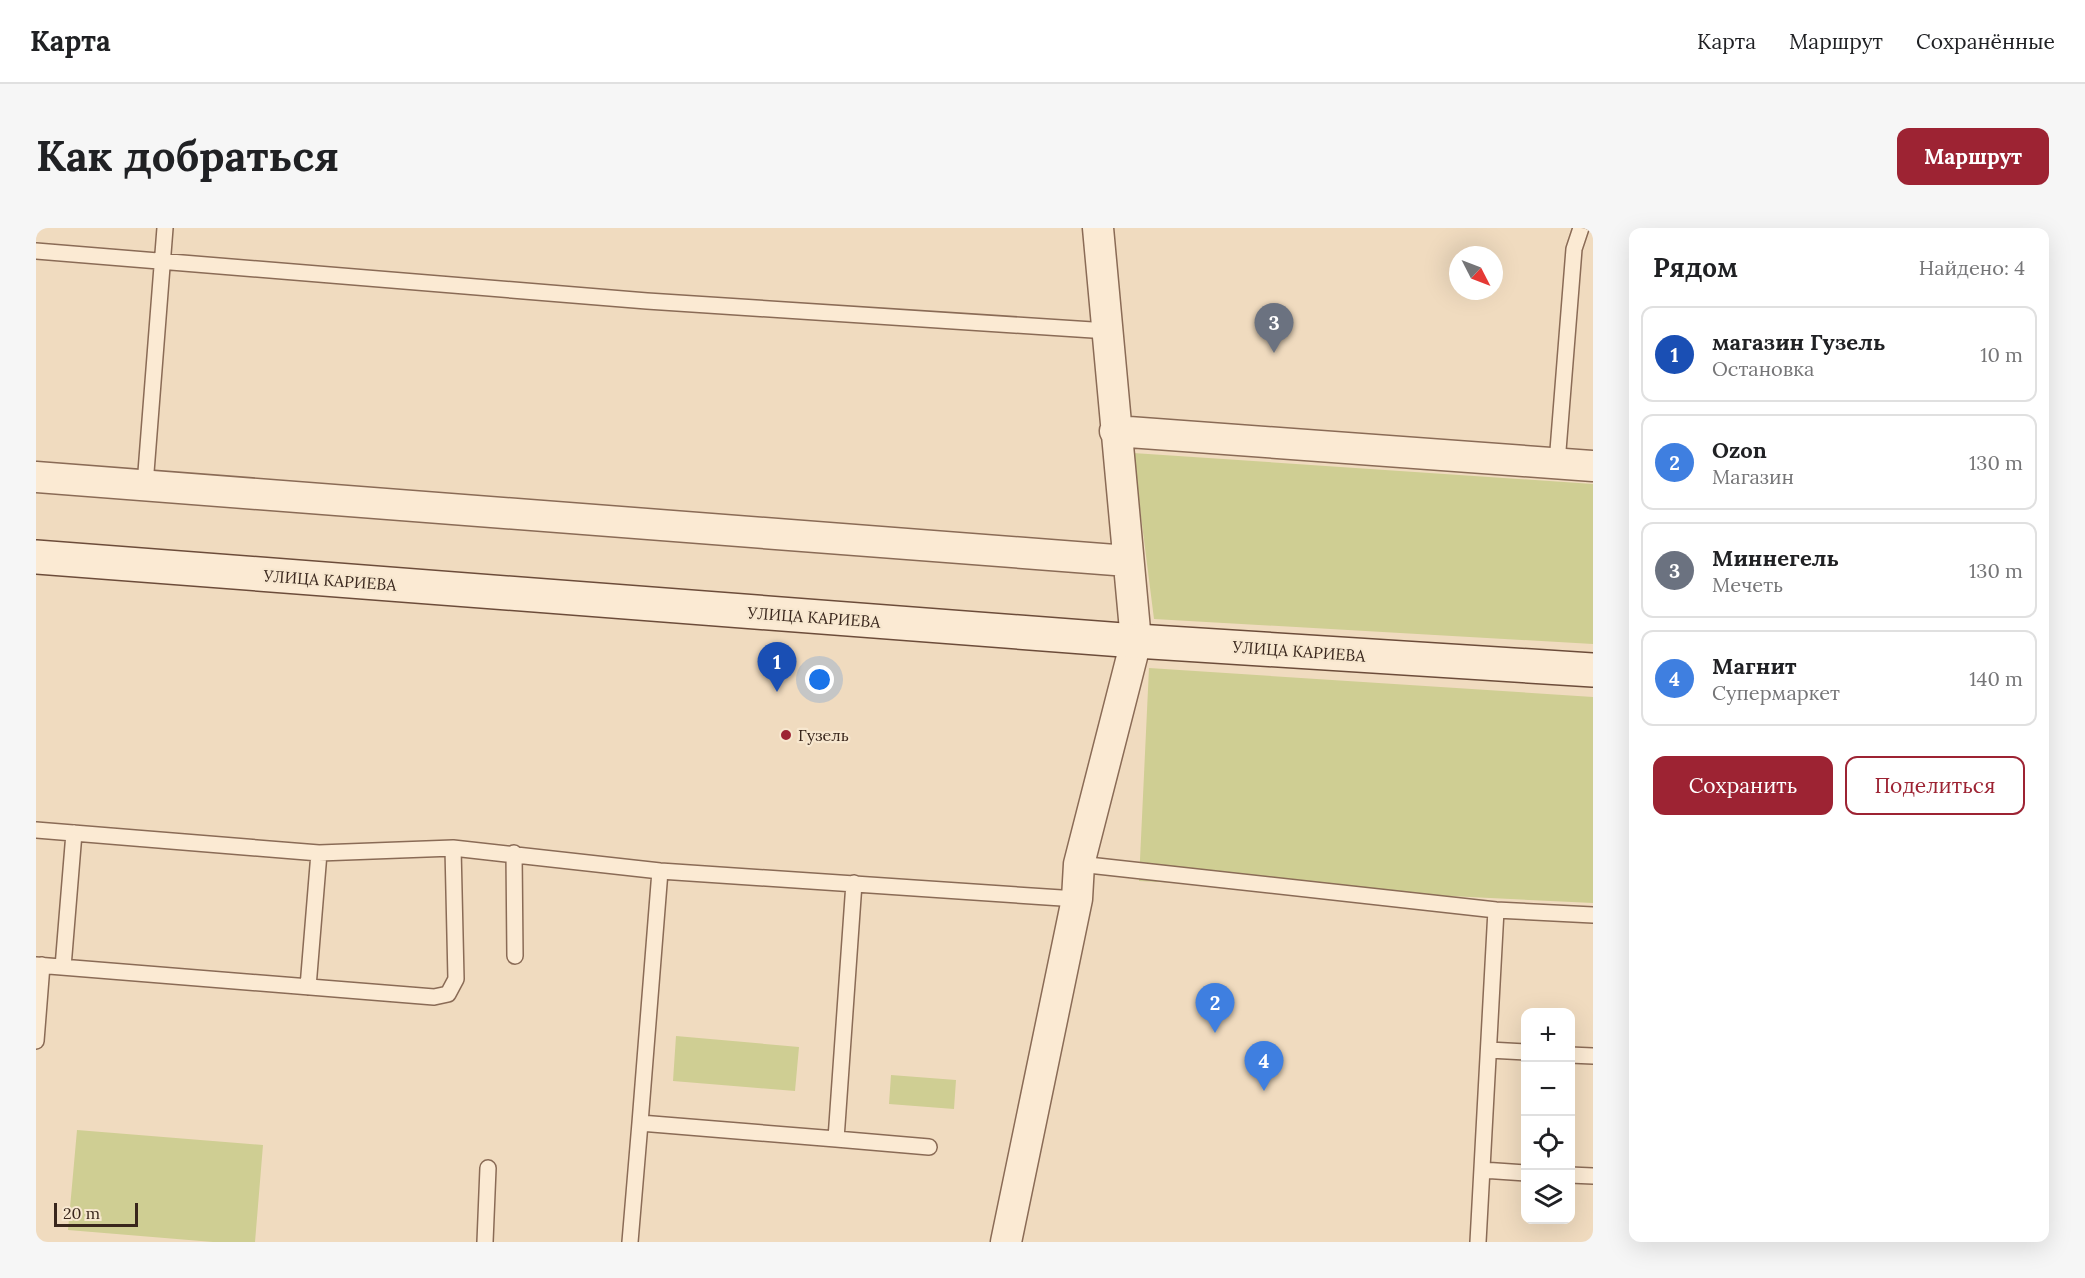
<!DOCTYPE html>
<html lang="ru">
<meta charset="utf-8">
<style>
:root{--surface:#fff;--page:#f6f6f6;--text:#202124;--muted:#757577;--line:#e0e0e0;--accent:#9d2333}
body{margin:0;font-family:Lora,serif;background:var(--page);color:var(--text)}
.controls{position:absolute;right:18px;bottom:18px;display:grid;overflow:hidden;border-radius:12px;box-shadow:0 6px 24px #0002}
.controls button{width:54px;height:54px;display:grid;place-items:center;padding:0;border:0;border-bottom:2px solid var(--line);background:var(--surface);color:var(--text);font:30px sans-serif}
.compass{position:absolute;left:1413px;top:18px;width:54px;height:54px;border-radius:50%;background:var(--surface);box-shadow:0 6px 24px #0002;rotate:132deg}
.scale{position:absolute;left:18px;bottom:15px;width:84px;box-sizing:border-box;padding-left:6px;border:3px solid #39261c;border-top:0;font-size:16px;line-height:21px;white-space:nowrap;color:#39261c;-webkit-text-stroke:4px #f7e7cf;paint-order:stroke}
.you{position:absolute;left:784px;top:452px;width:21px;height:21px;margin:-15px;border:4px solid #fff;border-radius:50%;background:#1a73e8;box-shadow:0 0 0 9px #1a73e833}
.badge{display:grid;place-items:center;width:39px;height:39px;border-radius:50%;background:var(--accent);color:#fff;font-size:20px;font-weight:700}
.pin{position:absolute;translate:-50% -50px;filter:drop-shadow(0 2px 3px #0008)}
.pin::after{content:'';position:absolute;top:32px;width:21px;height:18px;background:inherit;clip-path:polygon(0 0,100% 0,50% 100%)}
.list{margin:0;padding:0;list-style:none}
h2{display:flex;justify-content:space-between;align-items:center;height:78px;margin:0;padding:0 24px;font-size:26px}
h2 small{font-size:20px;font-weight:400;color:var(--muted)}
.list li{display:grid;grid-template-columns:39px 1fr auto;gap:18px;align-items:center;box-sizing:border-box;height:96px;margin:0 12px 12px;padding:0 12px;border:2px solid var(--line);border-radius:12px}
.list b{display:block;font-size:22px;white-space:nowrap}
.list p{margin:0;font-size:20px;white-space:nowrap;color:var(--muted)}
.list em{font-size:20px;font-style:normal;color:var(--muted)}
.actions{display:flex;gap:12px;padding:18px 24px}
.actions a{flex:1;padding:14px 0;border:2px solid var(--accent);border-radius:12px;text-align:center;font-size:21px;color:var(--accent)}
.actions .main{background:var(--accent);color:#fff}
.icon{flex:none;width:33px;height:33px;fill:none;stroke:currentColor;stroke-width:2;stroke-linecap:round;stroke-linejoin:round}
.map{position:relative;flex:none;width:1557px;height:1014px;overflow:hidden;border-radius:12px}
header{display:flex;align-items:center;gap:36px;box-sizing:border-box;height:84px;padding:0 30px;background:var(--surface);border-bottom:2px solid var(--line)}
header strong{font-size:28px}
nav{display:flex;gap:33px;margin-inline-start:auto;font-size:21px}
.intro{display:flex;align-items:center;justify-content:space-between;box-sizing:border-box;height:144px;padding:0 36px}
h1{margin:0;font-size:42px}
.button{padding:15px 27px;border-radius:12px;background:var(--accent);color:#fff;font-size:21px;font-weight:700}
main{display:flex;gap:36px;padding:0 36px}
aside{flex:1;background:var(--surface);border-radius:12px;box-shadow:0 6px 24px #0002}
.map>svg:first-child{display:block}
</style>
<header>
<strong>Карта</strong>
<nav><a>Карта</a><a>Маршрут</a><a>Сохранённые</a></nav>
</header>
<div class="intro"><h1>Как добраться</h1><a class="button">Маршрут</a></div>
<main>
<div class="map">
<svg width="1557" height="1014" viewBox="0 0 1557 1014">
<rect width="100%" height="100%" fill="#f0dbbf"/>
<!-- green -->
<path fill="#cfce93" d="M 1097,225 L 1557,256 L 1557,416 L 1118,391 Z
M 1113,440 L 1557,469 L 1557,675 L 1103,653 Z
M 640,808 L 763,819 L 759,863 L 637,853 Z
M 855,847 L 920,852 L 918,881 L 853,876 Z
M 41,902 L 227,917 L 219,1014 L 177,1014 L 32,1002 Z"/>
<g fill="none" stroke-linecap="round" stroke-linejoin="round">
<!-- lane casing -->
<g stroke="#8a6b56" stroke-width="18">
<path id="lane" d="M 0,23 L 611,73 L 1072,103
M 1521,235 L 1538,21 L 1545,0
M 109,257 L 129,0
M 0,602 L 283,625 L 417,620 L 624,643 L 1041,671
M 478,625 L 479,728
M 1043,636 L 1460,682 L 1557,687
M 818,655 L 800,911 L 893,919
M 0,737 L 398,769 L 412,766 L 420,751 L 417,620
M 27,739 L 38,605
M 272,759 L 283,625
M 0,813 L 6,737
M 1453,822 L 1490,824
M 1534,827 L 1557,828
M 604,895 L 624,643
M 1446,942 L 1490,945
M 1534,947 L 1557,948
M 449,1014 L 452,940
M 594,1014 L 604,895 L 800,911
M 1442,1014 L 1460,682"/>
</g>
<!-- street casing -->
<g stroke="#8a6b56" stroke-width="33">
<path id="street" d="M 1079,203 L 1557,238
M 0,249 L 1092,333
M 970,1014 L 1041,671 L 1043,636 L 1100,413 L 1062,0"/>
</g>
<!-- secondary casing -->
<g stroke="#6c4c3a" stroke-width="36">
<path id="secondary" d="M 0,329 L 1100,413 L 1557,442"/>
</g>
<!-- lane -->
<use href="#lane" stroke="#fbead3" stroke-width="15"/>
<!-- street -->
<use href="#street" stroke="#fbead3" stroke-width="30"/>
<!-- secondary -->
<use href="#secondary" stroke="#fbead3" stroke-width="33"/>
</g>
<!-- markers -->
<circle fill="#9d2333" stroke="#f7e7cf" stroke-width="2" cx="750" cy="507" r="6"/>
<g text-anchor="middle" stroke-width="4.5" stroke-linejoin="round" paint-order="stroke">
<!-- street labels -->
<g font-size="16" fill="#39261c" stroke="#f7e7cf">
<text transform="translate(294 352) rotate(4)" y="6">УЛИЦА КАРИЕВА</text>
<text transform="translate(778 389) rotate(4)" y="6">УЛИЦА КАРИЕВА</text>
<text transform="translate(1263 423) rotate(4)" y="6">УЛИЦА КАРИЕВА</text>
</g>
<!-- poi labels -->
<g font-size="16" fill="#39261c" stroke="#f7e7cf" text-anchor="start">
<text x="762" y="513">Гузель</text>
</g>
</g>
</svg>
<div class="controls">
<button>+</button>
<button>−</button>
<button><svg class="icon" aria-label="locate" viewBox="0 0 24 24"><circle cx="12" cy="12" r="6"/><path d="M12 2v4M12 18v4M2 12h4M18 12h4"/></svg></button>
<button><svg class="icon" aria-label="layers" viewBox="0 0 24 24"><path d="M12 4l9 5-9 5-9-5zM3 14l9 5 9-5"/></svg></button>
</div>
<svg class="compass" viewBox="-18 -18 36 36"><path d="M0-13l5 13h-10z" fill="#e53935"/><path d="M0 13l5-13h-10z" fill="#757577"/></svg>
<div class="scale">20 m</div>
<div class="you"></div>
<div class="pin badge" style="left:741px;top:464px;background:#1a4fb4">1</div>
<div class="pin badge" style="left:1179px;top:805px;background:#3f7fe0">2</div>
<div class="pin badge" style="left:1238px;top:125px;background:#6b7280">3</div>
<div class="pin badge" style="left:1228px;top:863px;background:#3f7fe0">4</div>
</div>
<aside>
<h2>Рядом<small>Найдено: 4</small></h2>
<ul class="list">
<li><span class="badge" style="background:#1a4fb4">1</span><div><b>магазин Гузель</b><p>Остановка</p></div><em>10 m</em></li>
<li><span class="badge" style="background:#3f7fe0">2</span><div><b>Ozon</b><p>Магазин</p></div><em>130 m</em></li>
<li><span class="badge" style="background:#6b7280">3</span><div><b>Миннегель</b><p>Мечеть</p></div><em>130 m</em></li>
<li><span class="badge" style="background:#3f7fe0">4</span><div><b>Магнит</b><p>Супермаркет</p></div><em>140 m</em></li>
</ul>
<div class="actions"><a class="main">Сохранить</a><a>Поделиться</a></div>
</aside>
</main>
